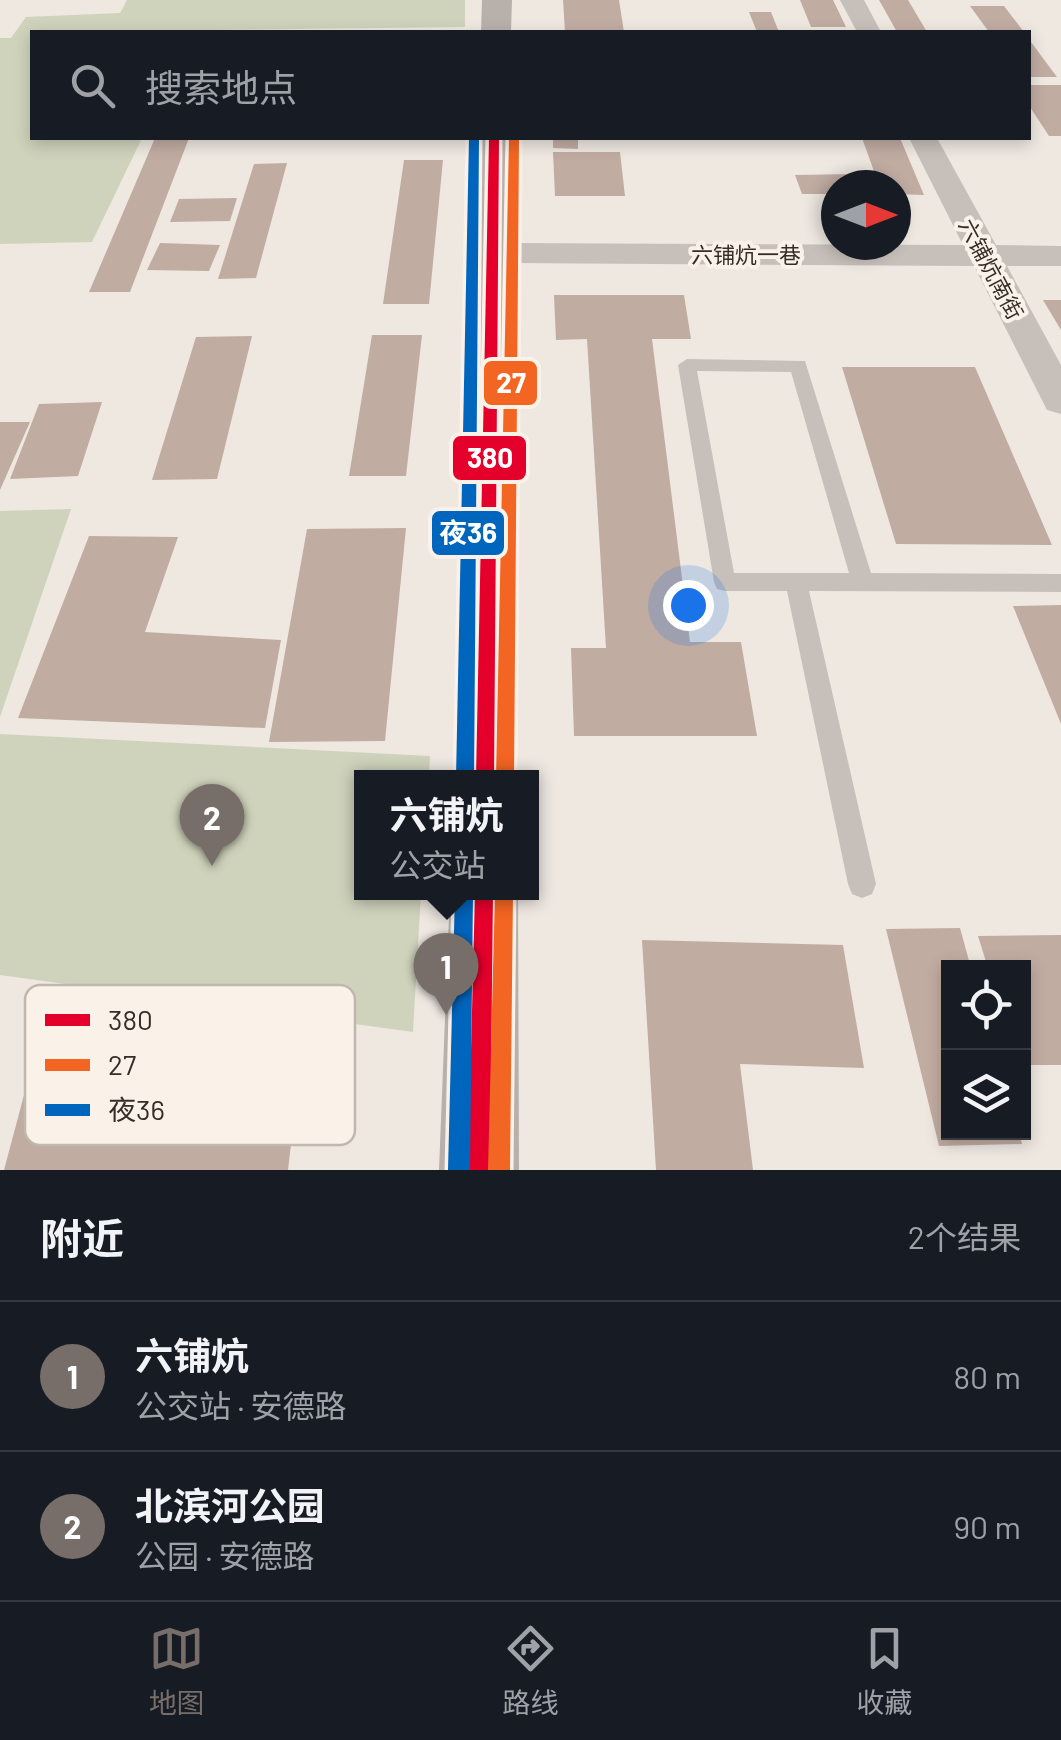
<!DOCTYPE html>
<html lang="zh">
<meta charset="utf-8">
<style>
:root{--surface:#171b24;--page:#20242c;--text:#f1f3f6;--muted:#9ea1a6;--line:#363941;--accent:#776e69}
body{margin:0;font-family:Barlow,"Noto Sans SC",sans-serif;background:var(--page);color:var(--text)}
.controls{position:absolute;right:30px;bottom:30px;display:grid;overflow:hidden;border-radius:0px;box-shadow:0 5px 15px #0003}
.controls button{width:90px;height:90px;display:grid;place-items:center;padding:0;border:0;border-bottom:2px solid var(--line);background:var(--surface);color:var(--text);font:50px sans-serif}
.compass{position:absolute;left:821px;top:170px;width:90px;height:90px;border-radius:50%;background:var(--surface);box-shadow:0 5px 15px #0003;rotate:90deg}
.you{position:absolute;left:688px;top:605px;width:35px;height:35px;margin:-25px;border:8px solid #fff;border-radius:50%;background:#1a73e8;box-shadow:0 0 0 15px #1a73e833}
.badge{display:grid;place-items:center;width:65px;height:65px;border-radius:50%;background:var(--accent);color:#fff;font-size:32px;font-weight:700}
.pin{position:absolute;translate:-50% -82px;filter:drop-shadow(0 2px 5px #0008)}
.pin::after{content:'';position:absolute;top:52px;width:35px;height:30px;background:inherit;clip-path:polygon(0 0,100% 0,50% 100%)}
.popup{position:absolute;left:354px;top:770px;width:185px;height:130px;box-sizing:border-box;display:grid;place-content:center;border-radius:0px;background:var(--surface);filter:drop-shadow(0 2px 8px #0005);font-size:32px;white-space:nowrap;color:var(--muted)}
.popup b{font-size:38px;color:var(--text)}
.popup::after{content:'';position:absolute;left:50%;top:100%;margin-left:-20px;border:20px solid transparent;border-top-color:var(--surface)}
.list{margin:0;padding:0;list-style:none}
h2{display:flex;justify-content:space-between;align-items:center;height:130px;margin:0;padding:0 40px;font-size:42px}
h2 small{font-size:32px;font-weight:400;color:var(--muted)}
.list li{display:grid;grid-template-columns:65px 1fr auto;gap:30px;align-items:center;box-sizing:border-box;height:150px;padding:0 40px;border-top:2px solid var(--line)}
.list b{display:block;font-size:38px;white-space:nowrap}
.list p{margin:0;font-size:32px;white-space:nowrap;color:var(--muted)}
.list em{font-size:32px;font-style:normal;color:var(--muted)}
.icon{flex:none;width:55px;height:55px;fill:none;stroke:currentColor;stroke-width:2;stroke-linecap:round;stroke-linejoin:round}
.map{position:relative;flex:none;width:1061px;height:1170px;overflow:hidden}
.search{position:absolute;background:var(--surface);box-shadow:0 5px 15px #0003;left:30px;right:30px;top:30px;height:110px;display:flex;align-items:center;gap:25px;box-sizing:border-box;padding:0 35px;border-radius:0px;color:var(--muted);font-size:38px}
.sheet{height:430px;background:var(--surface)}
nav{display:flex;justify-content:space-around;align-items:center;box-sizing:border-box;height:140px;border-top:2px solid var(--line);background:var(--surface);font-size:28px;color:var(--muted)}
nav a{display:grid;justify-items:center;gap:5px}
nav .on{color:var(--accent)}
.map>svg:first-child{display:block}
</style>
<div class="map">
<svg width="1061" height="1170" viewBox="0 0 1061 1170">
<rect width="100%" height="100%" fill="#eee8e1"/>
<!-- green -->
<path fill="#cfd3bb" d="M 127,0 L 465,0 L 465,27 L 32,32 L 32,138 L 142,138 L 92,242 L 0,244 L 0,38 L 11,38 L 26,17 L 120,13 Z
M 71,509 L 0,717 L 0,511 Z
M 0,734 L 430,756 L 429,777 L 361,778 L 361,892 L 421,893 L 413,1032 L 0,975 Z"/>
<!-- building -->
<path fill="#c1aca2" d="M 563,0 L 619,0 L 624,32 L 565,32 Z
M 800,0 L 833,0 L 846,27 L 811,27 Z
M 879,0 L 908,0 L 927,32 L 897,32 Z
M 970,6 L 1004,6 L 1024,32 L 989,32 Z
M 749,12 L 771,12 L 779,32 L 757,32 Z
M 1028,38 L 1057,77 L 1028,77 Z
M 1028,85 L 1061,85 L 1061,136 L 1049,136 L 1028,104 Z
M 155,138 L 189,138 L 130,292 L 89,292 Z
M 553,138 L 578,138 L 578,149 L 553,148 Z
M 862,138 L 900,138 L 924,195 L 896,194 L 896,185 L 879,185 Z
M 553,152 L 620,152 L 625,196 L 555,196 Z
M 404,160 L 443,160 L 429,304 L 383,304 Z
M 287,163 L 256,278 L 218,279 L 254,164 Z
M 855,174 L 859,185 L 836,185 L 836,194 L 802,194 L 795,175 Z
M 237,198 L 230,221 L 170,222 L 179,199 Z
M 160,243 L 220,245 L 209,271 L 147,270 Z
M 554,295 L 684,295 L 691,339 L 652,339 L 690,642 L 741,642 L 757,736 L 574,736 L 571,648 L 606,648 L 587,339 L 556,340 Z
M 1043,300 L 1061,300 L 1061,330 Z
M 372,335 L 422,335 L 406,476 L 349,476 Z
M 252,336 L 217,479 L 152,480 L 196,337 Z
M 842,367 L 975,367 L 1052,545 L 896,544 Z
M 102,402 L 78,476 L 10,479 L 39,404 Z
M 0,422 L 30,422 L 0,490 Z
M 406,528 L 385,741 L 269,742 L 307,529 Z
M 89,536 L 178,537 L 145,632 L 281,640 L 265,728 L 18,718 Z
M 1061,605 L 1061,724 L 1013,606 Z
M 960,928 L 971,968 L 948,968 L 948,1132 L 1019,1132 L 1022,1144 L 939,1146 L 886,929 Z
M 1061,935 L 1061,1065 L 1024,1065 L 1024,968 L 988,968 L 978,936 Z
M 642,940 L 843,945 L 864,1068 L 740,1064 L 753,1170 L 656,1170 Z
M 301,1059 L 288,1170 L 4,1170 L 32,1065 Z"/>
<g fill="none" stroke-linecap="round" stroke-linejoin="round">
<!-- lane -->
<path fill="#c7c0ba" fill-rule="evenodd" d="M 687,359 L 805,361 L 871,573 L 1061,574 L 1061,592 L 809,591 L 876,884 L 872,894 L 862,898 L 852,894 L 848,884 L 787,591 L 725,591 L 717,589 L 714,582 L 678,365 ZM 697,371 L 791,372 L 849,573 L 734,573 Z"/>
<!-- street -->
<path fill="#c7c0ba" fill-rule="evenodd" d="M 840,0 L 864,0 L 881,32 L 857,32 Z
M 909,138 L 937,138 L 996,245 L 1061,246 L 1061,266 L 1007,266 L 1061,365 L 1061,414 L 1047,410 L 974,266 L 491,263 L 479,260 L 475,253 L 479,246 L 491,243 L 963,245 Z"/>
<!-- secondary -->
<path fill="#b7b0ab" fill-rule="evenodd" d="M 482,0 L 512,0 L 511,32 L 481,32 Z
M 476,138 L 512,138 L 517,778 L 453,778 Z
M 450,892 L 518,892 L 519,1170 L 439,1170 Z"/>
<!-- bus-1 casing -->
<g stroke="#faf2e9" stroke-width="7">
<path id="bus-1" d="M 489,138 L 499,138 L 494,778 L 476,778 Z
M 475,892 L 493,892 L 490,1170 L 468,1170 Z"/>
</g>
<!-- bus-2 casing -->
<g stroke="#faf2e9" stroke-width="7">
<path id="bus-2" d="M 509,138 L 519,138 L 514,778 L 496,778 Z
M 495,892 L 513,892 L 510,1170 L 488,1170 Z"/>
</g>
<!-- bus-3 casing -->
<g stroke="#faf2e9" stroke-width="7">
<path id="bus-3" d="M 469,138 L 479,138 L 474,778 L 456,778 Z
M 455,892 L 473,892 L 470,1170 L 448,1170 Z"/>
</g>
<!-- bus-1 -->
<use href="#bus-1" fill="#e4002b" fill-rule="evenodd"/>
<!-- bus-2 -->
<use href="#bus-2" fill="#f26522" fill-rule="evenodd"/>
<!-- bus-3 -->
<use href="#bus-3" fill="#0065bd" fill-rule="evenodd"/>
</g>
<g text-anchor="middle" stroke-width="8" stroke-linejoin="round" paint-order="stroke">
<!-- far-street labels -->
<g font-size="22" fill="#372d28" stroke="#faf2e9">
<text x="746" y="263">六铺炕一巷</text>
<text transform="translate(991 269) rotate(62)" y="8">六铺炕南街</text>
</g>
</g>
<!-- legend -->
<rect x="25" y="985" width="330" height="160" rx="15" fill="#faf2e9" stroke="#c0b7af" stroke-width="2.5"/>
<rect x="45" y="1014" width="45" height="12" fill="#e4002b"/>
<rect x="45" y="1059" width="45" height="12" fill="#f26522"/>
<rect x="45" y="1104" width="45" height="12" fill="#0065bd"/>
<g font-size="28" fill="#372d28">
<text x="108" y="1030">380</text>
<text x="108" y="1075">27</text>
<text x="108" y="1120">夜36</text>
</g>
<g stroke="#faf2e9" stroke-width="4">
<rect x="482" y="359" width="57" height="48" rx="10" fill="#f26522"/>
<rect x="451" y="434" width="77" height="48" rx="10" fill="#e4002b"/>
<rect x="430" y="509" width="76" height="48" rx="10" fill="#0065bd"/>
</g>
<g font-size="28" text-anchor="middle" font-weight="bold" fill="#fff">
<text x="511" y="393">27</text>
<text x="490" y="468">380</text>
<text x="468" y="543">夜36</text>
</g>
</svg>
<div class="controls">
<button><svg class="icon" aria-label="locate" viewBox="0 0 24 24"><circle cx="12" cy="12" r="6"/><path d="M12 2v4M12 18v4M2 12h4M18 12h4"/></svg></button>
<button><svg class="icon" aria-label="layers" viewBox="0 0 24 24"><path d="M12 4l9 5-9 5-9-5zM3 14l9 5 9-5"/></svg></button>
</div>
<svg class="compass" viewBox="-18 -18 36 36"><path d="M0-13l5 13h-10z" fill="#e53935"/><path d="M0 13l5-13h-10z" fill="#9ea1a6"/></svg>
<div class="you"></div>
<div class="pin badge" style="left:446px;top:1015px">1</div>
<div class="popup"><b>六铺炕</b>公交站</div>
<div class="pin badge" style="left:212px;top:866px">2</div>
<div class="search"><svg class="icon" aria-label="search" viewBox="0 0 24 24"><circle cx="10" cy="10" r="6"/><path d="M15 15l6 6"/></svg>搜索地点</div>
</div>
<section class="sheet">
<h2>附近<small>2个结果</small></h2>
<ul class="list">
<li><span class="badge">1</span><div><b>六铺炕</b><p>公交站 · 安德路</p></div><em>80 m</em></li>
<li><span class="badge">2</span><div><b>北滨河公园</b><p>公园 · 安德路</p></div><em>90 m</em></li>
</ul>
</section>
<nav>
<a class="on"><svg class="icon" aria-label="map" viewBox="0 0 24 24"><path d="M3 6l6-2 6 2 6-2v14l-6 2-6-2-6 2zM9 4v14M15 6v14"/></svg>地图</a>
<a><svg class="icon" aria-label="directions" viewBox="0 0 24 24"><path d="M12 3l9 9-9 9-9-9zM9 14v-3h6M13 9l2 2-2 2"/></svg>路线</a>
<a><svg class="icon" aria-label="saved" viewBox="0 0 24 24"><path d="M7 4h10v16l-5-4-5 4z"/></svg>收藏</a>
</nav>
